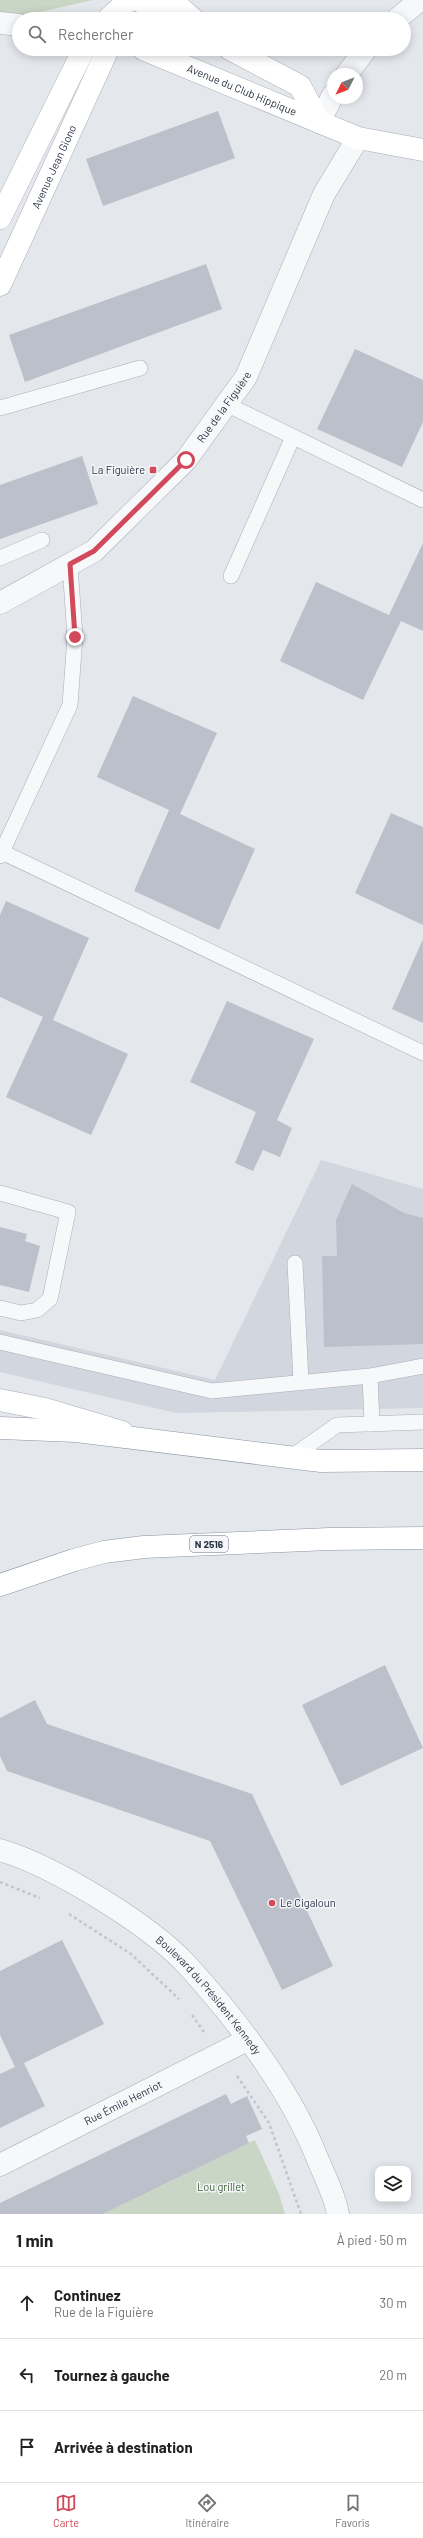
<!DOCTYPE html>
<html lang="fr">
<meta charset="utf-8">
<style>
:root{--surface:#fff;--page:#f6f6f6;--text:#222;--muted:#767676;--line:#e0e0e0;--accent:#d1495b}
body{margin:0;font-family:Barlow,sans-serif;background:var(--page);color:var(--text)}
.controls{position:absolute;right:12px;bottom:12px;display:grid;overflow:hidden;border-radius:8px;box-shadow:0 2px 10px #0003}
.controls button{width:36px;height:36px;display:grid;place-items:center;padding:0;border:0;border-bottom:1px solid var(--line);background:var(--surface);color:var(--text);font:20px sans-serif}
.compass{position:absolute;left:327px;top:68px;width:36px;height:36px;border-radius:50%;background:var(--surface);box-shadow:0 2px 10px #0003;rotate:228deg}
.stop{position:absolute;width:12px;height:12px;margin:-9px;border:3px solid #d1495b;border-radius:50%;background:#fff}
.stop.end{background:#d1495b;border-color:#fff;box-shadow:0 1px 4px #0008}
.list{margin:0;padding:0;list-style:none}
h2{display:flex;justify-content:space-between;align-items:center;height:52px;margin:0;padding:0 16px;font-size:17px}
h2 small{font-size:13px;font-weight:400;color:var(--muted)}
.list li{display:grid;grid-template-columns:26px 1fr auto;gap:12px;align-items:center;box-sizing:border-box;height:72px;padding:0 16px;border-top:1px solid var(--line)}
.list b{display:block;font-size:15px;white-space:nowrap}
.list p{margin:0;font-size:13px;white-space:nowrap;color:var(--muted)}
.list em{font-size:13px;font-style:normal;color:var(--muted)}
.icon{flex:none;width:22px;height:22px;fill:none;stroke:currentColor;stroke-width:2;stroke-linecap:round;stroke-linejoin:round}
.map{position:relative;flex:none;width:423px;height:2214px;overflow:hidden}
.search{position:absolute;background:var(--surface);box-shadow:0 2px 10px #0003;left:12px;right:12px;top:12px;height:44px;display:flex;align-items:center;gap:10px;box-sizing:border-box;padding:0 14px;border-radius:22px;color:var(--muted);font-size:15px}
.sheet{height:268px;background:var(--surface)}
nav{display:flex;justify-content:space-around;align-items:center;box-sizing:border-box;height:56px;border-top:1px solid var(--line);background:var(--surface);font-size:11px;color:var(--muted)}
nav a{display:grid;justify-items:center;gap:2px}
nav .on{color:var(--accent)}
.map>svg:first-child{display:block}
</style>
<div class="map">
<svg width="423" height="2214" viewBox="0 0 423 2214">
<rect width="100%" height="100%" fill="#e4e7ec"/>
<!-- built -->
<path fill="#d2d6de" d="M 321,1160 L 423,1189 L 423,1408 L 176,1413 L 0,1372 L 0,1330 L 215,1380 Z"/>
<!-- green -->
<path fill="#c9d6c5" d="M 0,0 L 93,0 L 0,21 Z
M 255,2140 L 279,2194 L 285,2214 L 103,2214 Z"/>
<!-- building -->
<path fill="#bbc0ca" d="M 218,111 L 235,158 L 103,206 L 86,159 Z
M 206,264 L 222,309 L 25,382 L 9,335 Z
M 355,349 L 423,380 L 423,422 L 402,467 L 317,429 Z
M 82,456 L 98,504 L 0,539 L 0,485 Z
M 423,543 L 423,631 L 401,621 L 363,700 L 280,661 L 316,582 L 389,615 Z
M 133,696 L 217,733 L 180,814 L 255,849 L 219,930 L 134,891 L 169,810 L 97,777 Z
M 391,813 L 423,827 L 423,925 L 355,893 Z
M 6,901 L 89,938 L 53,1020 L 128,1054 L 91,1135 L 6,1097 L 43,1017 L 0,997 L 0,915 Z
M 423,939 L 423,1023 L 392,1009 Z
M 227,1001 L 314,1039 L 277,1120 L 292,1128 L 280,1157 L 263,1150 L 253,1171 L 235,1163 L 256,1112 L 190,1082 Z
M 352,1184 L 404,1213 L 423,1218 L 423,1344 L 324,1347 L 322,1256 L 337,1256 L 336,1220 Z
M 0,1227 L 27,1234 L 25,1241 L 40,1246 L 29,1292 L 0,1285 Z
M 385,1665 L 423,1748 L 341,1786 L 302,1705 Z
M 35,1700 L 47,1724 L 252,1794 L 333,1966 L 282,1990 L 210,1841 L 7,1771 L 0,1756 L 0,1718 Z
M 62,1940 L 104,2024 L 24,2063 L 45,2106 L 0,2128 L 0,2074 L 15,2067 L 0,2035 L 0,1971 Z
M 226,2094 L 231,2104 L 247,2096 L 262,2129 L 246,2136 L 249,2143 L 103,2214 L 0,2214 L 0,2203 Z"/>
<g fill="none" stroke-linecap="round" stroke-linejoin="round">
<!-- service casing -->
<g stroke="#a9aeb7" stroke-width="16">
<path id="service" d="M 226,404 L 423,500
M 0,408 L 140,368
M 0,558 L 42,540
M 231,576 L 293,437
M 2,852 L 423,1053
M 0,856 L 70,705 L 75,637 L 70,565
M 0,1193 L 68,1212 L 50,1299 L 37,1310 L 21,1313 L 0,1308
M 295,1263 L 301,1381
M 0,1342 L 212,1391 L 370,1376 L 423,1366
M 370,1376 L 372,1424
M 290,1458 L 337,1425 L 423,1422"/>
</g>
<!-- minor casing -->
<g stroke="#a9aeb7" stroke-width="23">
<g id="minor">
<path d="M 397,19 L 420,0"/>
<path d="M 347,74 L 366,49"/>
<path d="M 319,122 L 333,95"/>
<path id="s1" d="M 0,603 L 94,551 L 186,460 L 246,377 L 324,194 L 358,138"/>
<path id="s2" d="M 0,1850 C 54,1866 149,1924 187,1965 C 237,2020 291,2091 318,2160 C 325,2177 335,2196 338,2214"/>
<path id="s3" d="M 0,2165 L 247,2040"/>
</g>
</g>
<!-- tertiary casing -->
<g stroke="#a9aeb7" stroke-width="23">
<path id="tertiary" d="M 0,23 L 19,25"/>
</g>
<!-- secondary casing -->
<g stroke="#a9aeb7" stroke-width="23">
<g id="secondary">
<path d="M 138,0 L 174,19"/>
<path d="M 171,0 L 193,19"/>
<path d="M 108,19 L 129,0"/>
<path id="s4" d="M 143,49 L 358,138 L 423,150"/>
<path d="M 230,49 L 300,86 L 319,122"/>
<path d="M 0,218 L 84,49"/>
<path id="s5" d="M 0,285 L 108,49"/>
<path d="M 0,1400 L 45,1409 L 122,1432"/>
</g>
</g>
<!-- trunk casing -->
<g stroke="#8b94a3" stroke-width="23">
<path id="trunk" d="M 0,1428 L 76,1431 L 321,1461 L 423,1460
M 0,1585 L 74,1560 L 104,1552 L 144,1547 L 329,1539 L 423,1538"/>
</g>
<!-- path -->
<path stroke="#c2c5cb" stroke-width="2.5" stroke-dasharray="3 3" stroke-linecap="butt" d="M 0,1882 L 40,1898
M 69,1914 L 131,1954 L 179,1999
M 192,2015 L 204,2032
M 237,2076 L 269,2123 L 301,2214"/>
<!-- service -->
<use href="#service" stroke="#f7f8fa" stroke-width="15"/>
<!-- minor -->
<use href="#minor" stroke="#f7f8fa" stroke-width="22"/>
<!-- tertiary -->
<use href="#tertiary" stroke="#f7f8fa" stroke-width="22"/>
<!-- secondary -->
<use href="#secondary" stroke="#fff" stroke-width="22"/>
<!-- trunk -->
<use href="#trunk" stroke="#fff" stroke-width="22"/>
</g>
<g fill="none" stroke-linecap="round" stroke-linejoin="round">
<!-- route -->
<path stroke="#d1495b" stroke-width="5" d="M 75,637 L 70,564 L 94,551 L 186,460"/>
</g>
<!-- markers -->
<g fill="#d1495b" stroke="#f4f6f9" stroke-width="1.5">
<rect x="149" y="466" width="8" height="8" rx="2"/>
<circle cx="272" cy="1903" r="4"/>
</g>
<g text-anchor="middle" stroke-width="3" stroke-linejoin="round" paint-order="stroke">
<!-- shield labels -->
<rect fill="#f4f6f9" stroke="#676e7b" stroke-width="1" x="190" y="1536" width="38" height="16" rx="3"/>
<g font-size="10" font-weight="bold" fill="#2b3445">
<text x="209" y="1548">N 2516</text>
</g>
<!-- street labels -->
<g font-size="11" fill="#2b3445" stroke="#f4f6f9">
<text dy="4" stroke="none"><textPath href="#s4" startOffset="107">Avenue du Club Hippique</textPath></text>
<text dy="4" stroke="none"><textPath href="#s5" startOffset="130">Avenue Jean Giono</textPath></text>
<text dy="4" stroke="none"><textPath href="#s1" startOffset="302">Rue de la Figuière</textPath></text>
<text dy="4" stroke="none"><textPath href="#s2" startOffset="258">Boulevard du Président Kennedy</textPath></text>
<text dy="4" stroke="none"><textPath href="#s3" startOffset="138">Rue Émile Henriot</textPath></text>
</g>
<!-- poi labels -->
<g font-size="11" fill="#2b3445" stroke="#f4f6f9" text-anchor="end">
<text x="145" y="474">La Figuière</text>
<text x="280" y="1907" text-anchor="start">Le Cigaloun</text>
</g>
<!-- park labels -->
<g font-size="11" fill="#3f6138" stroke="#f4f6f9">
<text x="221" y="2191">Lou grillet</text>
</g>
</g>
</svg>
<div class="controls">
<button><svg class="icon" aria-label="layers" viewBox="0 0 24 24"><path d="M12 4l9 5-9 5-9-5zM3 14l9 5 9-5"/></svg></button>
</div>
<svg class="compass" viewBox="-18 -18 36 36"><path d="M0-13l5 13h-10z" fill="#e53935"/><path d="M0 13l5-13h-10z" fill="#767676"/></svg>
<div class="stop" style="left:186px;top:460px"></div>
<div class="stop end" style="left:75px;top:637px"></div>
<div class="search"><svg class="icon" aria-label="search" viewBox="0 0 24 24"><circle cx="10" cy="10" r="6"/><path d="M15 15l6 6"/></svg>Rechercher</div>
</div>
<section class="sheet">
<h2>1 min<small>À pied · 50 m</small></h2>
<ul class="list">
<li><svg class="icon" aria-label="ahead" viewBox="0 0 24 24"><path d="M12 20V5M6 11l6-6 6 6"/></svg><div><b>Continuez</b><p>Rue de la Figuière</p></div><em>30 m</em></li>
<li><svg class="icon" aria-label="left" viewBox="0 0 24 24"><path d="M17 20v-9H6M10 6l-5 5 5 5"/></svg><div><b>Tournez à gauche</b></div><em>20 m</em></li>
<li><svg class="icon" aria-label="arrive" viewBox="0 0 24 24"><path d="M6 21V4h12l-3 4 3 4H6"/></svg><div><b>Arrivée à destination</b></div></li>
</ul>
</section>
<nav>
<a class="on"><svg class="icon" aria-label="map" viewBox="0 0 24 24"><path d="M3 6l6-2 6 2 6-2v14l-6 2-6-2-6 2zM9 4v14M15 6v14"/></svg>Carte</a>
<a><svg class="icon" aria-label="directions" viewBox="0 0 24 24"><path d="M12 3l9 9-9 9-9-9zM9 14v-3h6M13 9l2 2-2 2"/></svg>Itinéraire</a>
<a><svg class="icon" aria-label="saved" viewBox="0 0 24 24"><path d="M7 4h10v16l-5-4-5 4z"/></svg>Favoris</a>
</nav>
